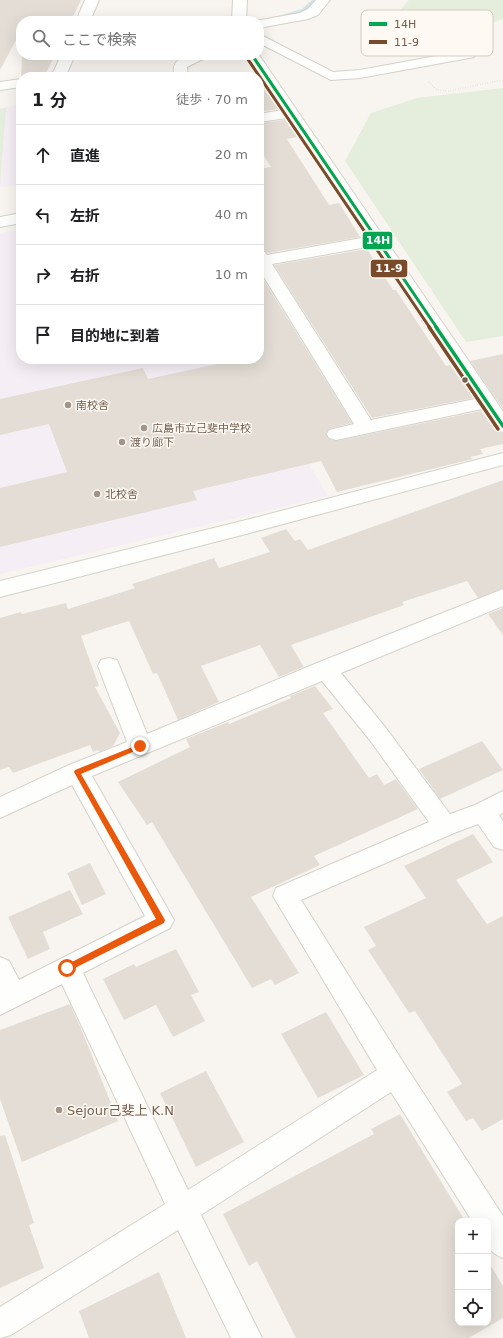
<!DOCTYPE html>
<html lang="ja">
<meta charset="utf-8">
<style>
:root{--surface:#fff;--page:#f6f6f6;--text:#202124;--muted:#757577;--line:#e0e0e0}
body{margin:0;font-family:"DejaVu Sans","Noto Sans JP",sans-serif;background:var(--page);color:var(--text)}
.controls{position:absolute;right:12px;bottom:12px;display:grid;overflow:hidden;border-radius:8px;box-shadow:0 4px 16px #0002}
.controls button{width:36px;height:36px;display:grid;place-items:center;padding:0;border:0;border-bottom:1px solid var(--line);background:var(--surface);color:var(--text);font:20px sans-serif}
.stop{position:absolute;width:12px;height:12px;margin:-9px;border:3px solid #ea580c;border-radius:50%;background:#fff}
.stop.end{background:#ea580c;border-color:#fff;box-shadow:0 1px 4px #0008}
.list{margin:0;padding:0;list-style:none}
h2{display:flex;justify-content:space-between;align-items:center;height:52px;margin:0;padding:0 16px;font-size:17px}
h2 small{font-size:13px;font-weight:400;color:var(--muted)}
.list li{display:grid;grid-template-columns:26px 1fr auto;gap:12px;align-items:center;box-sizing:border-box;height:60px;padding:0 16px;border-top:1px solid var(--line)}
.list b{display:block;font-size:15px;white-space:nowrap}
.list em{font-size:13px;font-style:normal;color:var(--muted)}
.icon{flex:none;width:22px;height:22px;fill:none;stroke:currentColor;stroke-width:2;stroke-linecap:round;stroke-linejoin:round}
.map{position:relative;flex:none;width:503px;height:1338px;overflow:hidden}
.search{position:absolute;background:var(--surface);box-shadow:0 4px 16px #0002;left:16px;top:16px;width:248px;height:44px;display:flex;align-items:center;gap:10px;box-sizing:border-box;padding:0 14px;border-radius:16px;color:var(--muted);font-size:15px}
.panel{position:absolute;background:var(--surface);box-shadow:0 4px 16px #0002;left:16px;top:72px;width:248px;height:292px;border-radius:16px}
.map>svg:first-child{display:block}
</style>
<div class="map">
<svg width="503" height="1338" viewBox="0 0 503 1338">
<rect width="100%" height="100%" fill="#f8f5f0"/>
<!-- education -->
<path fill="#f5eef4" d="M 21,105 L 21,185 L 0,187 L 0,108 Z
M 21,229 L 21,359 L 247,359 L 328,496 L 0,574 L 0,233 Z"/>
<!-- green -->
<path fill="#e5eedc" d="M 409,0 L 503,0 L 503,19 L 409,51 L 375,38 Z
M 503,88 L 503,336 L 466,342 L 345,161 L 371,113 L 417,98 Z
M 6,108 L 0,185 L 0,109 Z"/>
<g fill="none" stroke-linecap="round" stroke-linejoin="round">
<!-- stream -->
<path fill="#d2e4e7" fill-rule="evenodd" d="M 312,0 L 318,0 C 309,14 293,16 278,19 L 275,17 L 302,9 Z"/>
</g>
<!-- building -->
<path fill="#e3ddd6" d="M 0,0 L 81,0 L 71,21 L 21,21 L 21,31 L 0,70 Z
M 22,55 L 55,55 L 44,77 L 21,77 Z
M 259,82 L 278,109 L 259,112 Z
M 285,120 L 297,137 L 287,139 L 329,205 L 339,203 L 360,237 L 268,253 L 265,251 L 259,250 L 259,169 L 271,167 L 259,148 L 259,123 Z
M 367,249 L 393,290 L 396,290 L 446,366 L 450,365 L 473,398 L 372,418 L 274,265 Z
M 259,272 L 352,423 L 329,429 L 326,433 L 329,439 L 336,441 L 481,411 L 495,431 L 503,433 L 503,444 L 480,449 L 483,454 L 470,457 L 473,459 L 337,492 L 321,461 L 193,491 L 197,500 L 0,547 L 0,488 L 67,472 L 49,424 L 0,435 L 0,399 L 143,368 L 148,379 L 240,359 L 259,359 Z
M 503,354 L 503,409 L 470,361 Z
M 503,480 L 503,588 L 478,598 L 467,581 L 402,602 L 404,605 L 291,645 L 304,667 L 279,677 L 260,645 L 201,666 L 219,702 L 178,720 L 157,673 L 153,674 L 129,621 L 81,636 L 99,686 L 95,687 L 120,733 L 113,746 L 99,752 L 98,750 L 93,752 L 90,745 L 13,773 L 9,767 L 0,770 L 0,618 L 21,612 L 22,614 L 66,603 L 68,609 L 135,588 L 132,584 L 214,558 L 219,568 L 270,552 L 261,538 L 286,529 L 295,541 L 300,539 L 308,550 Z
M 503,608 L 503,635 L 488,614 Z
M 315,686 L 333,709 L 323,713 L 369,778 L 377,774 L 384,785 L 396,779 L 418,809 L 314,856 L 320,865 L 251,897 L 299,973 L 275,985 L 271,979 L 252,988 L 152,822 L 147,825 L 118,782 L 190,747 L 186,739 L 228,722 L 229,724 L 291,698 L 290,696 Z
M 482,741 L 503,770 L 440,799 L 419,769 Z
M 473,834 L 493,862 L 456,880 L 487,924 L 503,916 L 503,1119 L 482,1131 L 473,1118 L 466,1121 L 447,1092 L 462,1084 L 415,1011 L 409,1013 L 368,950 L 376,946 L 364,927 L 426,898 L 404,866 Z
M 90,863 L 106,894 L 82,905 L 67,873 Z
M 70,890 L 83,914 L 43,932 L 50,949 L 28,959 L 8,917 Z
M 176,949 L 199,992 L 191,995 L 205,1021 L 173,1037 L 156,1005 L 124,1020 L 103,979 L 134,964 L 136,967 Z
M 70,1004 L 82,1031 L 118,1121 L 22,1162 L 0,1099 L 0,1030 Z
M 326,1012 L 364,1075 L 318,1098 L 281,1034 Z
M 206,1071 L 244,1142 L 196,1167 L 160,1093 Z
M 400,1114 L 465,1221 L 458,1221 L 458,1323 L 488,1323 L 488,1261 L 503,1286 L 503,1318 L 469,1338 L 296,1338 L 257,1261 L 249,1266 L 223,1214 L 374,1134 L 371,1129 Z
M 5,1135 L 34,1223 L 29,1225 L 44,1268 L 0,1288 L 0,1136 Z
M 159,1272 L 186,1338 L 89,1338 L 79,1311 Z"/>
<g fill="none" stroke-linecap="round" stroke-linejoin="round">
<!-- minor casing -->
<g stroke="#d5d1cb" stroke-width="2">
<path id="minor" d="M 85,0 L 99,0 L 90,21 L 76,21 Z
M 233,0 L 247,0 L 246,21 L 232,21 Z
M 316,0 L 330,0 L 318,15 L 308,19 L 259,28 L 259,21 L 255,21 L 300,13 L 308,9 Z
M 259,34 L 333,72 L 360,70 L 469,50 L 474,51 L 476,54 L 474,57 L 469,58 L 360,78 L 331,80 L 259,43 Z
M 61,55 L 75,55 L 67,73 L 63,77 L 46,77 L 54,71 Z
M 189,55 L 207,55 L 205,58 L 187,67 L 188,77 L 174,77 C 173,61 175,62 189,55 Z
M 245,55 L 259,55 L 494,398 L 503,412 L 503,432 L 496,430 L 482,409 L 336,440 L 329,438 L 327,434 L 329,430 L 354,424 L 259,269 L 259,251 L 265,252 L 267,255 L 367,237 L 287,118 L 259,122 L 259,114 L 282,110 ZM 373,246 L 475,399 L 371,420 L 272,264 Z
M 21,79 L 21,87 L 0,90 L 0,82 Z
M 21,213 L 21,223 L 0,227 L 0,217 Z
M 503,453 L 503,465 L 246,534 L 0,597 L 0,581 L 246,520 Z
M 503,589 L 503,606 L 341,673 L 385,727 L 450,814 L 475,805 L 503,791 L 503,813 L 499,815 L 503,821 L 503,850 L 494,847 L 478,824 L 454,833 L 301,900 L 405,1065 L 503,1216 L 503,1258 C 483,1250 488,1240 488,1221 L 472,1221 L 391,1092 L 201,1215 L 262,1338 L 231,1338 L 178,1230 L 11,1335 L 0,1338 L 0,1307 L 165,1204 L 62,984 L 0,1015 L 0,957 L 9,961 L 19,980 L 145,916 L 72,785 L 0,818 L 0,797 L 69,765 L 127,742 L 98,666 L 101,660 L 109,658 L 117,660 L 147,734 L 317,663 ZM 322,681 L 369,739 L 429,822 L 276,888 L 273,896 L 377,1070 L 188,1190 L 83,973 L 170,928 L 174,920 L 92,776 Z"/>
</g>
<!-- path -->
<path stroke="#dad5d0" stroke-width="1.5" stroke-dasharray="0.5 2" stroke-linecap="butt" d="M 429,82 L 437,90 L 448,91 L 503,80"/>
<!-- minor -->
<use href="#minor" fill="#fefefd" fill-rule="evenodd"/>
<!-- bus-1-far1 casing -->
<g stroke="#fefaf3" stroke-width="5">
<path id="bus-1-far1" d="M 252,55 L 437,328"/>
</g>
<!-- bus-1 casing -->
<g stroke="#fefaf3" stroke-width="6">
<path id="bus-1" d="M 436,327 L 503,426"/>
</g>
<!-- bus-2-far1 casing -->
<g stroke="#fefaf3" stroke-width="5">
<path id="bus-2-far1" d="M 247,58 L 430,328"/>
</g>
<!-- bus-2 casing -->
<g stroke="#fefaf3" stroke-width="6">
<path id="bus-2" d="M 429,327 L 498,429"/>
</g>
<!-- bus-1-far1 -->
<use href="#bus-1-far1" stroke="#00a651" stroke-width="3"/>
<!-- bus-1 -->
<use href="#bus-1" stroke="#00a651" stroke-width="3.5"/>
<!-- bus-2-far1 -->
<use href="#bus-2-far1" stroke="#7a4b2a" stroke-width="3"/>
<!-- bus-2 -->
<use href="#bus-2" stroke="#7a4b2a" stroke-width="3.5"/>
</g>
<!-- route -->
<path fill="#ea580c" d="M 140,744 L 143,746 L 142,748 L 81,774 L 165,920 L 164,923 L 67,972 L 64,971 L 64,966 L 156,919 L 74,772 L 75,770 Z"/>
<!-- markers -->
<circle fill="#746051" stroke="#fefaf3" stroke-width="1.5" cx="465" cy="380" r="3.5"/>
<g fill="#a29489" stroke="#fefaf3" stroke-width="1.5">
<circle cx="68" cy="405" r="4"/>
<circle cx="144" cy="428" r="4"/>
<circle cx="122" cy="442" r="4"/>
<circle cx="97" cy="494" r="4"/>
<circle cx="59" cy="1110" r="4"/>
</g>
<g text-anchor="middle" stroke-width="3" stroke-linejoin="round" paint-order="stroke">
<!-- poi labels -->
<g font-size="11" fill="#746051" stroke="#fefaf3" text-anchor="start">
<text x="76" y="409">南校舎</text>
<text x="152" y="432">広島市立己斐中学校</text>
<text x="130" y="446">渡り廊下</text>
<text x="105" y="498">北校舎</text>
</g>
<!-- near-poi labels -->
<g font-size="13" fill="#746051" stroke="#fefaf3" text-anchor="start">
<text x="67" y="1115">Sejour己斐上 K.N</text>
</g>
</g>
<!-- legend -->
<rect x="361" y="10" width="132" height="46" rx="6" fill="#fefaf3" stroke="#d5ccc2" stroke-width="1"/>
<rect x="369" y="22" width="18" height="4" fill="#00a651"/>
<rect x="369" y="40" width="18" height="4" fill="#7a4b2a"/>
<g font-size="11" fill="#746051">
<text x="394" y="28">14H</text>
<text x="394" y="46">11-9</text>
</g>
<g stroke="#fefaf3" stroke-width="1.5">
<rect x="362" y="231" width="31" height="19" rx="4" fill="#00a651"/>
<rect x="370" y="259" width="38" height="19" rx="4" fill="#7a4b2a"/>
</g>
<g font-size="11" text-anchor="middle" font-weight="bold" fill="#fff">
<text x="378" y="244">14H</text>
<text x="389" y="272">11-9</text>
</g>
</svg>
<div class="controls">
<button>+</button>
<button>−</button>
<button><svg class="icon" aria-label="locate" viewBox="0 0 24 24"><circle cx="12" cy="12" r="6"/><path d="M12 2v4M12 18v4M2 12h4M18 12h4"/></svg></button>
</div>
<div class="stop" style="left:67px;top:968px"></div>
<div class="stop end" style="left:140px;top:746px"></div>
<div class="search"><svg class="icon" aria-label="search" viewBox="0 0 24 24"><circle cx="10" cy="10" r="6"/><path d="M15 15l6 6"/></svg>ここで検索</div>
<section class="panel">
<h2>1 分<small>徒歩 · 70 m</small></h2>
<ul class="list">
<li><svg class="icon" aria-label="ahead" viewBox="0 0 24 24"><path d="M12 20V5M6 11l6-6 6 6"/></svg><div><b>直進</b></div><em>20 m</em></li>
<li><svg class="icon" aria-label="left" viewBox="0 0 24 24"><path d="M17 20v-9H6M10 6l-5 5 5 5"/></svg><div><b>左折</b></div><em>40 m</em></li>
<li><svg class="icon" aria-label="right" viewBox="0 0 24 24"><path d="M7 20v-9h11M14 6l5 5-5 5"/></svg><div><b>右折</b></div><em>10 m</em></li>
<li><svg class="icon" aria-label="arrive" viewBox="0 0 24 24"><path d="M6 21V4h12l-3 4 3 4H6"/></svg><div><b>目的地に到着</b></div></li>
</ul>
</section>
</div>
